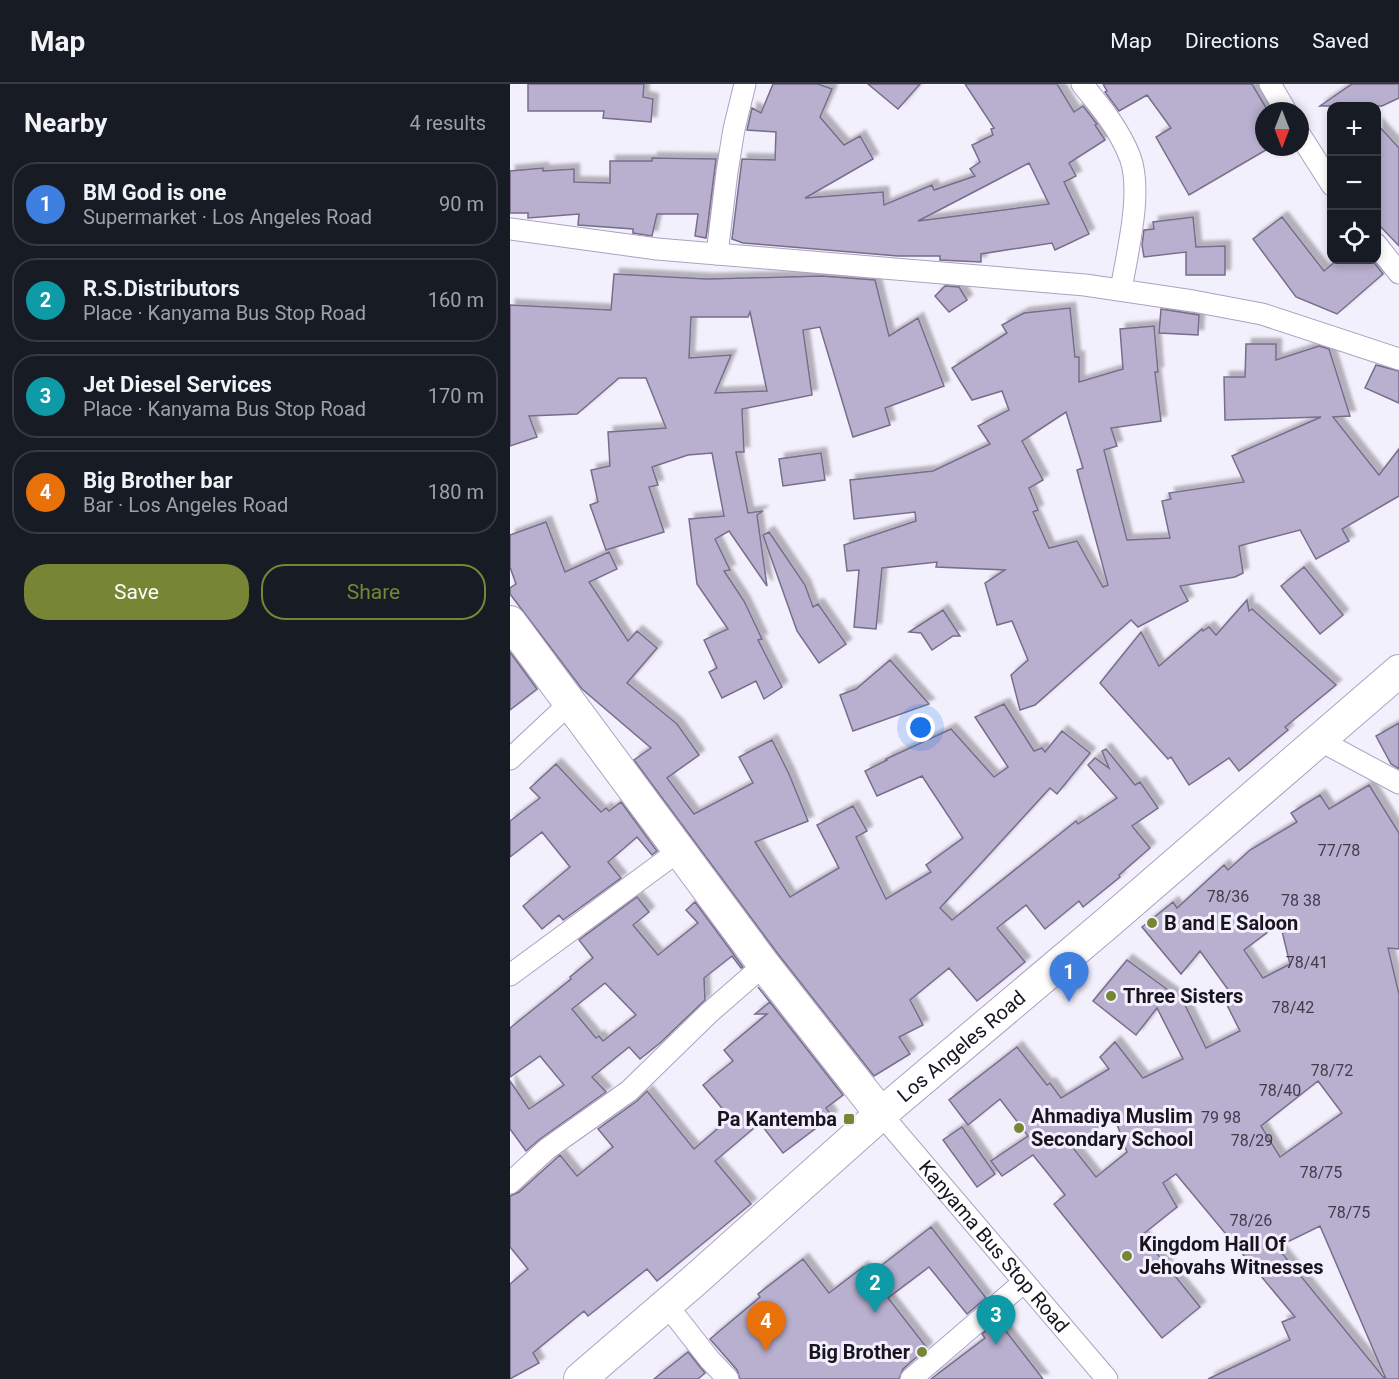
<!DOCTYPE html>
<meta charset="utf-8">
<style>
:root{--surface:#171b24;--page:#20242c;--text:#f1f3f6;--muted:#9ea1a6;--line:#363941;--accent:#768635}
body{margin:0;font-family:Roboto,sans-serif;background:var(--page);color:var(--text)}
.controls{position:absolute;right:18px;top:18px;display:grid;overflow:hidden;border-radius:12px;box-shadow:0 3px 9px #0003}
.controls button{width:54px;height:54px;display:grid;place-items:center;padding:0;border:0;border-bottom:2px solid var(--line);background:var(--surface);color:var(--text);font:30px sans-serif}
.compass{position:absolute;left:745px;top:18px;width:54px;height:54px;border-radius:50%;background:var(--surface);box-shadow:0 3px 9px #0003;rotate:180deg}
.you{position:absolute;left:411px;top:644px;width:21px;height:21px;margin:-15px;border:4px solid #fff;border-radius:50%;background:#1a73e8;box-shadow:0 0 0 9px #1a73e833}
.badge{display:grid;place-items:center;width:39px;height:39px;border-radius:50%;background:var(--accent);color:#fff;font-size:20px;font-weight:700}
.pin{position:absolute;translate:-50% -50px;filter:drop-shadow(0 2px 3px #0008)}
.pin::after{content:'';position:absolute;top:32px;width:21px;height:18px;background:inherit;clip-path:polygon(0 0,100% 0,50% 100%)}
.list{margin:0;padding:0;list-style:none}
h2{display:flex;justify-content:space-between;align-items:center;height:78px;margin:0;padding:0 24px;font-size:26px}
h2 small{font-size:20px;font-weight:400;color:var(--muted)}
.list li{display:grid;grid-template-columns:39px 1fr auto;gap:18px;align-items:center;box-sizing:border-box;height:84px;margin:0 12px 12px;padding:0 12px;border:2px solid var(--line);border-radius:24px}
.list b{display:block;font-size:22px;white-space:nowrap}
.list p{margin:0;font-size:20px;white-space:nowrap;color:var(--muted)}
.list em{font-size:20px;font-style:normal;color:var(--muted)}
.actions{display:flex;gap:12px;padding:18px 24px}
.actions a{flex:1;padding:14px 0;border:2px solid var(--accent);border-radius:24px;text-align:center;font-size:21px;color:var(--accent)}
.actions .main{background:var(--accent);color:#fff}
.icon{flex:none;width:33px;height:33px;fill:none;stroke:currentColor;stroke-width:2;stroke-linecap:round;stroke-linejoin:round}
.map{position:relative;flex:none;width:889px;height:1295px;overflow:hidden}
header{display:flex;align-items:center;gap:36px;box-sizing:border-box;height:84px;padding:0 30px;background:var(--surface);border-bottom:2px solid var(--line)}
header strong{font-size:28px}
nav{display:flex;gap:33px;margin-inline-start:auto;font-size:21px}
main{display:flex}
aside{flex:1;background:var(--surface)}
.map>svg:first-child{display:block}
</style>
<header>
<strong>Map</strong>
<nav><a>Map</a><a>Directions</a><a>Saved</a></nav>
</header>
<main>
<aside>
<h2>Nearby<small>4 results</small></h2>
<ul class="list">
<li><span class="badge" style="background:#3f7fe0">1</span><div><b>BM God is one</b><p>Supermarket · Los Angeles Road</p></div><em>90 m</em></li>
<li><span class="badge" style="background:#0f9aa8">2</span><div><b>R.S.Distributors</b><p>Place · Kanyama Bus Stop Road</p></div><em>160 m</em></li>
<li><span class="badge" style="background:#0f9aa8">3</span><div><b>Jet Diesel Services</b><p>Place · Kanyama Bus Stop Road</p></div><em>170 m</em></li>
<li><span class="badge" style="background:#e8710a">4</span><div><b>Big Brother bar</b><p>Bar · Los Angeles Road</p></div><em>180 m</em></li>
</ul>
<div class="actions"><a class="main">Save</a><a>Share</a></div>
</aside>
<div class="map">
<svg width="889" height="1295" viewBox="0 0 889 1295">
<defs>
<filter id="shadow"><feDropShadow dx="5.5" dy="-5.5" stdDeviation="1.5" flood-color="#0004"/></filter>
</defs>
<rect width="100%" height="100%" fill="#f3f0fd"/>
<!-- building -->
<path fill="#b9afcf" stroke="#776e8b" stroke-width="1.5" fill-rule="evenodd" filter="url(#shadow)" d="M 18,0 L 134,0 L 133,13 L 143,15 L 141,38 L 93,34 L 94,27 L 18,27 Z
M 263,0 L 308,0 L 322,5 L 310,33 L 334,61 L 350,52 L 363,75 L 295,114 L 373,108 L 374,121 L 422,101 L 424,106 L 465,92 L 460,85 L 470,78 L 462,61 L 483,51 L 481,45 L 484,44 L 455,0 L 547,0 L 564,28 L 573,22 L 587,40 L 585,41 L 595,56 L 559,79 L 566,92 L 554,98 L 579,150 L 545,166 L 542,159 L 471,170 L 471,178 L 430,176 L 430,172 L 388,172 L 233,159 L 222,155 L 232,75 L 265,76 L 266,48 L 237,46 L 242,24 L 251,29 ZM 519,79 L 539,120 L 408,137 L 483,98 Z
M 358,0 L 410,0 L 388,25 Z
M 593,0 L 742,0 L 758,27 L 754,27 L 754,63 L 761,63 L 679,111 L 646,53 L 661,44 L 637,11 L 609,27 L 595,8 L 597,7 Z
M 842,0 L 889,0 L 889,14 L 872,22 L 810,22 Z
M 867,40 L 889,64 L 889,162 L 867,139 Z
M 142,74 L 206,75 L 196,154 L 185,152 L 188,130 L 147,130 L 142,152 L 123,149 L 123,145 L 68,141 L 69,130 L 18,134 L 18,129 L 0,129 L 0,87 L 33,84 L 33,87 L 64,85 L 64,98 L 100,99 L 100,77 L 142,77 Z
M 683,133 L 686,163 L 715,162 L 715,191 L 676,191 L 676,168 L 634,173 L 632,161 L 634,146 L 644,145 L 643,138 Z
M 772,133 L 814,187 L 827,176 L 862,176 L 873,190 L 827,230 L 786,213 L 743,155 Z
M 104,190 L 197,195 L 312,192 L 365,196 L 379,252 L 408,234 L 434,302 L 375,324 L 380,341 L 343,353 L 310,243 L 293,246 L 302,311 L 232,325 L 234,368 L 226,368 L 238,429 L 253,427 L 247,431 L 257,502 L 219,447 L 205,455 L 220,486 L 214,487 L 234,517 L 252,555 L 248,556 L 272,603 L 254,615 L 246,597 L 212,614 L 199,588 L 207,584 L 194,556 L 218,545 L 187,500 L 179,435 L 214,432 L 202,369 L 178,371 L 142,383 L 148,401 L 139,403 L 154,448 L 96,466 L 80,421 L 88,418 L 81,386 L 100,382 L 98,348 L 156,344 L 136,294 L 109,294 L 67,330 L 19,332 L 27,353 L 0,362 L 0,221 L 101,226 ZM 240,228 L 257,307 L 205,309 L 221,271 L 179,274 L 181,233 L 238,233 Z
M 435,202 L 449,203 L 457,216 L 439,228 L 425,212 Z
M 560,224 L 565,273 L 569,273 L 569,298 L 613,285 L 610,245 L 644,242 L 648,288 L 645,288 L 651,337 L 601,344 L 607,362 L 594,366 L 617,456 L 660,454 L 652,417 L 661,415 L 659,409 L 734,398 L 722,372 L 811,333 L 715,336 L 714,293 L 735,293 L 736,260 L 766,260 L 766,276 L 809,262 L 819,265 L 840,332 L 823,333 L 869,391 L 889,365 L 889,412 L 832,445 L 839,457 L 806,475 L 790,446 L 729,462 L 733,489 L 725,493 L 670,502 L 678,517 L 628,543 L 621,536 L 525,621 L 510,626 L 501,591 L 518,576 L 502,537 L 487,541 L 475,499 L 495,486 L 426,483 L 427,478 L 372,484 L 366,545 L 344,543 L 349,486 L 337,487 L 334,461 L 406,437 L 405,428 L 344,435 L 340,396 L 423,387 L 480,360 L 468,342 L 499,326 L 492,307 L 462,316 L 442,284 L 497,249 L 492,241 L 514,229 ZM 556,328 L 573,384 L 567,386 L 598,501 L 593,503 L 567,457 L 539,464 L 523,428 L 528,426 L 519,404 L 533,396 L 512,357 Z
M 651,225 L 689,231 L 688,251 L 649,249 Z
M 866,281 L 889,287 L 889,319 L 855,304 Z
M 311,369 L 315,396 L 273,402 L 269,375 Z
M 36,438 L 55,488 L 99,468 L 107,485 L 79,498 L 118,557 L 127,547 L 147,564 L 117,599 L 167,640 L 189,671 L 157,694 L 184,730 L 243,699 L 229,673 L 262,656 L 279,690 L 298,737 L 245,758 L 280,813 L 329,784 L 307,741 L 343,722 L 357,747 L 346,753 L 376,815 L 421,788 L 416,781 L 453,754 L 412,692 L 367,712 L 355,687 L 377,676 L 376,675 L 441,645 L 484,693 L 498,683 L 465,633 L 494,620 L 524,667 L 532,664 L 535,668 L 552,647 L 580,669 L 547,710 L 540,704 L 430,824 L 442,836 L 566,737 L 568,740 L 607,714 L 578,681 L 585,674 L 599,684 L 592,667 L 596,665 L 625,701 L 630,698 L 648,724 L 622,742 L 640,764 L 609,791 L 610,793 L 573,823 L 569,817 L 535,845 L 516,821 L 487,844 L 515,878 L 467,917 L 439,884 L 400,916 L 413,941 L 389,953 L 400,970 L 364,992 L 268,870 L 124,676 L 141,664 L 72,605 L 0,510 L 0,504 L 6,500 L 0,483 L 0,451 Z
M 259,448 L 295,501 L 303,523 L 308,520 L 336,560 L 309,579 L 287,547 L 253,451 Z
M 794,483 L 833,531 L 810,550 L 771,502 Z
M 737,516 L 739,527 L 742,525 L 826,601 L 775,643 L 778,646 L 729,687 L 719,674 L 679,701 L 661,673 L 658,675 L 590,599 L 631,548 L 649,582 L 692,545 L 693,547 L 699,543 L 706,551 Z
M 433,526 L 450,552 L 443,552 L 422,566 L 411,549 L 399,548 Z
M 0,568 L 27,605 L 0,626 Z
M 380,576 L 419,620 L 343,647 L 330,611 L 346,605 Z
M 889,639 L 889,685 L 881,680 L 866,652 Z
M 46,680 L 91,728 L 96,724 L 99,727 L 111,718 L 147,767 L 142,771 L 127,753 L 98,778 L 111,794 L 53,836 L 49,831 L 32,845 L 13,822 L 60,783 L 32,748 L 0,773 L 0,737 L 30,714 L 20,704 Z
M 859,701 L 889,749 L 889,865 L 878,864 L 889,910 L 889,1295 L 876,1295 L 810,1142 L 767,1163 L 875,1295 L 698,1295 L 780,1256 L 772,1238 L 785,1233 L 666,1090 L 653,1099 L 667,1123 L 632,1151 L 690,1223 L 652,1254 L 544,1120 L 555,1111 L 523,1071 L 492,1092 L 481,1077 L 518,1052 L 490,1015 L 458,1041 L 439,1016 L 507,963 L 537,1001 L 540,999 L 551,1014 L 599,985 L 590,973 L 605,958 L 633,994 L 673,975 L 647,924 L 626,951 L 583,917 L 617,876 L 673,917 L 696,964 L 730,947 L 714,915 L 722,911 L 690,867 L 671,890 L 632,843 L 663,818 L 667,824 L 714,781 L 718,786 L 740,766 L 787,738 L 781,729 L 810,711 L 819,725 ZM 770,839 L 780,880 L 753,894 L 734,866 ZM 808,997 L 832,1029 L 770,1073 L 751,1042 ZM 604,1032 L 617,1068 L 586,1093 L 563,1064 Z
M 127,813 L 139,828 L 123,841 L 148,871 L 188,839 L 176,826 L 185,818 L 233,883 L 231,884 L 222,872 L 194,894 L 195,916 L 150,959 L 130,975 L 119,963 L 82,993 L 96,1008 L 30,1055 L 16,1067 L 0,1045 L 0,997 L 19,1025 L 54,1001 L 30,972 L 0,993 L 0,944 L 61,895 L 60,893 L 83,874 L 69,856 ZM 95,899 L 126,931 L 93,957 L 89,952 L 86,954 L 62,925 Z
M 248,903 L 333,1011 L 316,1024 L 322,1032 L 273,1069 L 250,1039 L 205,1077 L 241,1120 L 147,1197 L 137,1185 L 78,1232 L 74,1227 L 23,1269 L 29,1279 L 0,1295 L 0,1200 L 18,1185 L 0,1163 L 0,1112 L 9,1108 L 50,1071 L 67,1092 L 103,1063 L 88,1045 L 127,1017 L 137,1007 L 184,1065 L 220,1034 L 193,1001 L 223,977 L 214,966 L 257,930 L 245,930 L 260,918 Z
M 452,1043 L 485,1090 L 467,1103 L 433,1056 Z
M 421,1143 L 476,1214 L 457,1230 L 419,1183 L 378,1214 L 417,1264 L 393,1285 L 389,1295 L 230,1295 L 227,1286 L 200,1255 L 250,1213 L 248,1210 L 293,1175 L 319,1209 L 353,1183 L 359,1191 Z
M 488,1237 L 533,1295 L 421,1295 L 475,1254 L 472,1250 Z
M 178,1268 L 195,1289 L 188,1295 L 144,1295 Z"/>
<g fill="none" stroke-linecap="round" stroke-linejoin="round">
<!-- street casing -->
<g stroke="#aba2c1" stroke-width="23">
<g id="street">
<path d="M 572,0 C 591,23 609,45 620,73 C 633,108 617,169 611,206"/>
<path d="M 760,0 L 776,27"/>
<path d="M 790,51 L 822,101"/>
<path d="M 0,145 L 147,165 L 575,201 L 683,217 L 752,230 L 889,275"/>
<path d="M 866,160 L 889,189"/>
<path d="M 207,170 L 217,88 L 224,45 L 235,0"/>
<path d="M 809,656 L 889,699"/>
<path d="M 0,675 L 60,619"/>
<path d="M 0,891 L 170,766"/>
<path id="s1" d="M 371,1030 L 597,1295"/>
<path d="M 0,1099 L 37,1065 L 119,1007 L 199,929 L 254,881"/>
<path d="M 156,1220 L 200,1276 L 218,1295"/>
<path d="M 401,1295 L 514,1198"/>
</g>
</g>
<!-- secondary casing -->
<g stroke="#aba2c1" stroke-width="34">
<g id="secondary">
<path d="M 0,538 L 254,881 L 371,1030"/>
<path id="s2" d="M 70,1295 L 185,1196 L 371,1030 L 595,841 L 889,587"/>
</g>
</g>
<!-- street -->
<use href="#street" stroke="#fff" stroke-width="21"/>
<!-- secondary -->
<use href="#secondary" stroke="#fff" stroke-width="32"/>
</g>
<!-- markers -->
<g fill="#768635" stroke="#f3f0fd" stroke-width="2">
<circle cx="642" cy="839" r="6"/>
<circle cx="601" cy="912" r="6"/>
<rect x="333" y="1029" width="12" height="12" rx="3"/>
<circle cx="509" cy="1044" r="6"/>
<circle cx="617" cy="1172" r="6"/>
<circle cx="412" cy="1268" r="6"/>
</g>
<g text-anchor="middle" stroke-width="6" stroke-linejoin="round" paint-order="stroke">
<!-- number labels -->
<g font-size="16" fill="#413c4c">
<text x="829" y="772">77/78</text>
<text x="718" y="818">78/36</text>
<text x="791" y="822">78 38</text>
<text x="797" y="884">78/41</text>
<text x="783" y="929">78/42</text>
<text x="822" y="992">78/72</text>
<text x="770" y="1012">78/40</text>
<text x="711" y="1039">79 98</text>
<text x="742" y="1062">78/29</text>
<text x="811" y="1094">78/75</text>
<text x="839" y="1134">78/75</text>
<text x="741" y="1142">78/26</text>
</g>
<!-- poi labels -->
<g font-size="20" font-weight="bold" fill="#191520" stroke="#f3f0fd" text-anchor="start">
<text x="654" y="846">B and E Saloon</text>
<text x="613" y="919">Three Sisters</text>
<text x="521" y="1039">Ahmadiya Muslim<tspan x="521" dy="23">Secondary School</tspan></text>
<text x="327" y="1042" text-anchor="end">Pa Kantemba</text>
<text x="629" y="1167">Kingdom Hall Of<tspan x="629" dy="23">Jehovahs Witnesses</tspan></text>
<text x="400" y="1275" text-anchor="end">Big Brother</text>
</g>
<!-- street labels -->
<g font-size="20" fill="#191520" stroke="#f3f0fd">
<text dy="7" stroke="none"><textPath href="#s2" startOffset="506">Los Angeles Road</textPath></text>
<text dy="7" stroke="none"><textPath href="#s1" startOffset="174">Kanyama Bus Stop Road</textPath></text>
</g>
</g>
</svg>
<div class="controls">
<button>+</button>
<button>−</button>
<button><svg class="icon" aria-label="locate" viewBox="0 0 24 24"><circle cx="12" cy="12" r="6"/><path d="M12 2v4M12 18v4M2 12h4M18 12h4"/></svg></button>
</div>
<svg class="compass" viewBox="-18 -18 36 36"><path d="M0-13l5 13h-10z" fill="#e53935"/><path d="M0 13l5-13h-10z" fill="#9ea1a6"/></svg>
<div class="you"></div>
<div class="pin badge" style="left:559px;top:918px;background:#3f7fe0">1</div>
<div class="pin badge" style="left:365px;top:1229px;background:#0f9aa8">2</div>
<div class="pin badge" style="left:486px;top:1261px;background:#0f9aa8">3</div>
<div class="pin badge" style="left:256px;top:1267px;background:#e8710a">4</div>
</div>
</main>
